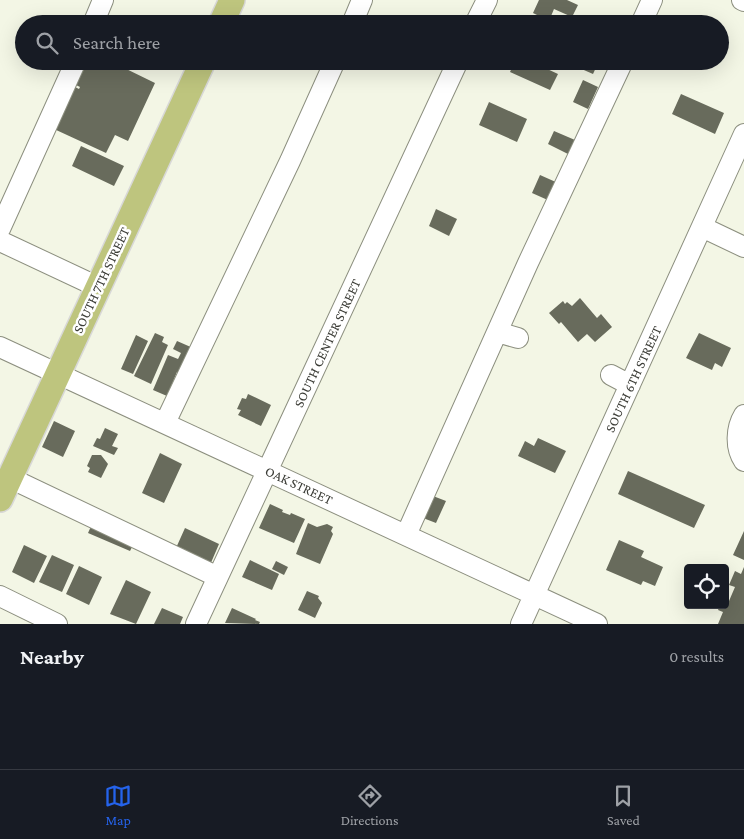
<!DOCTYPE html>
<style>
:root{--surface:#171b24;--page:#20242c;--text:#f1f3f6;--muted:#9ea1a6;--line:#363941;--accent:#2563eb}
body{margin:0;font-family:"Crimson Pro",serif;background:var(--page);color:var(--text)}
.controls{position:absolute;right:15px;bottom:15px;display:grid;overflow:hidden;border-radius:5px;box-shadow:0 5px 20px #0002}
.controls button{width:45px;height:45px;display:grid;place-items:center;padding:0;border:0;border-bottom:1px solid var(--line);background:var(--surface);color:var(--text);font:25px sans-serif}
.list{margin:0;padding:0;list-style:none}
h2{display:flex;justify-content:space-between;align-items:center;height:65px;margin:0;padding:0 20px;font-size:21px}
h2 small{font-size:16px;font-weight:400;color:var(--muted)}
.icon{flex:none;width:28px;height:28px;fill:none;stroke:currentColor;stroke-width:2;stroke-linecap:round;stroke-linejoin:round}
.map{position:relative;flex:none;width:744px;height:624px;overflow:hidden}
.search{position:absolute;background:var(--surface);box-shadow:0 5px 20px #0002;left:15px;right:15px;top:15px;height:55px;display:flex;align-items:center;gap:12px;box-sizing:border-box;padding:0 18px;border-radius:28px;color:var(--muted);font-size:19px}
.sheet{height:145px;background:var(--surface)}
nav{display:flex;justify-content:space-around;align-items:center;box-sizing:border-box;height:70px;border-top:1px solid var(--line);background:var(--surface);font-size:14px;color:var(--muted)}
nav a{display:grid;justify-items:center;gap:2px}
nav .on{color:var(--accent)}
.map>svg:first-child{display:block}
</style>
<div class="map">
<svg width="744" height="624" viewBox="0 0 744 624">
<rect width="100%" height="100%" fill="#f3f6e5"/>
<!-- building -->
<path fill="#686b5c" d="M 539,0 L 567,0 L 578,5 L 572,17 L 554,9 L 549,21 L 533,13 Z
M 687,15 L 705,24 L 683,24 Z
M 86,61 L 91,64 L 93,61 L 112,61 L 112,62 L 155,83 L 128,141 L 115,135 L 106,153 L 54,129 L 75,87 L 79,89 L 80,87 L 72,83 Z
M 515,61 L 530,61 L 558,74 L 550,90 L 510,72 Z
M 579,61 L 599,61 L 593,74 L 577,67 Z
M 629,61 L 648,61 L 644,69 Z
M 583,80 L 598,87 L 588,109 L 573,102 Z
M 681,94 L 724,113 L 715,134 L 672,114 Z
M 489,102 L 527,119 L 517,142 L 479,125 Z
M 554,131 L 575,140 L 568,154 L 548,144 Z
M 81,146 L 124,166 L 114,186 L 72,166 Z
M 540,175 L 558,183 L 550,201 L 532,193 Z
M 436,209 L 457,219 L 449,236 L 429,226 Z
M 580,298 L 597,318 L 601,314 L 612,327 L 595,342 L 587,334 L 578,342 L 561,322 L 559,324 L 549,313 L 563,301 L 565,304 L 567,302 L 572,306 Z
M 155,333 L 164,337 L 162,342 L 168,345 L 151,384 L 134,376 Z
M 699,333 L 731,348 L 722,367 L 715,363 L 712,370 L 686,358 Z
M 136,335 L 148,341 L 133,374 L 121,369 Z
M 177,341 L 193,348 L 182,374 L 177,372 L 167,396 L 153,390 L 168,355 L 178,359 L 181,353 L 173,349 Z
M 248,394 L 271,405 L 261,426 L 238,415 L 241,410 L 237,409 L 242,398 L 246,399 Z
M 54,421 L 75,431 L 63,457 L 42,447 Z
M 105,428 L 118,434 L 112,446 L 118,448 L 114,455 L 93,446 L 97,438 L 100,439 Z
M 538,438 L 566,451 L 555,473 L 518,456 L 525,441 L 534,446 Z
M 160,453 L 182,464 L 164,503 L 142,493 Z
M 92,455 L 101,455 L 108,464 L 101,478 L 88,472 L 90,468 L 87,466 Z
M 628,471 L 705,505 L 694,528 L 618,494 Z
M 433,496 L 446,501 L 436,523 L 423,518 Z
M 270,504 L 283,510 L 282,512 L 290,515 L 291,513 L 305,519 L 294,543 L 259,528 Z
M 93,522 L 135,541 L 130,551 L 88,533 Z
M 308,523 L 317,527 L 327,524 L 333,527 L 331,531 L 333,534 L 320,564 L 296,554 Z
M 185,528 L 219,544 L 210,565 L 176,548 Z
M 744,531 L 744,560 L 733,555 Z
M 619,540 L 644,551 L 641,557 L 663,567 L 655,586 L 643,581 L 641,585 L 606,570 Z
M 24,545 L 47,556 L 34,583 L 12,572 Z
M 52,555 L 74,565 L 62,592 L 39,582 Z
M 250,560 L 279,574 L 272,590 L 242,577 Z
M 276,561 L 288,567 L 284,575 L 272,569 Z
M 79,566 L 102,577 L 89,605 L 66,594 Z
M 744,567 L 744,624 L 718,624 L 723,612 L 718,610 L 720,605 L 725,605 L 725,599 L 729,601 L 735,587 L 729,585 L 735,571 L 741,574 Z
M 126,580 L 151,592 L 136,624 L 110,614 Z
M 307,591 L 319,596 L 318,598 L 322,603 L 315,618 L 298,610 Z
M 162,608 L 183,617 L 180,624 L 154,624 Z
M 232,608 L 256,619 L 255,620 L 260,622 L 259,624 L 225,623 Z"/>
<g fill="none" stroke-linecap="round" stroke-linejoin="round">
<!-- minor casing -->
<g stroke="#8c8f7f" stroke-width="22">
<path id="minor" d="M 742,0 L 744,1
M 93,24 L 103,0
M 352,24 L 362,0
M 475,24 L 487,0
M 641,24 L 652,0
M 702,227 L 744,247
M 0,229 L 76,61
M 0,241 L 98,287
M 497,332 L 518,338
M 0,347 L 597,624
M 611,375 L 630,385
M 744,415 C 736,428 735,448 744,461
M 165,423 L 290,161 L 335,61
M 10,478 L 218,577
M 406,535 L 528,263 L 623,61
M 0,596 L 57,624
M 196,624 L 458,61
M 521,624 L 744,134"/>
</g>
<!-- major casing -->
<g stroke="#d8d8d7" stroke-width="28">
<path id="major" d="M 221,24 L 232,0
M 0,499 L 203,61"/>
</g>
<!-- minor -->
<use href="#minor" stroke="#fff" stroke-width="20"/>
<!-- major -->
<use href="#major" stroke="#bec57e" stroke-width="25"/>
</g>
<g text-anchor="middle" stroke-width="5" stroke-linejoin="round" paint-order="stroke">
<!-- street labels -->
<g font-size="14" fill="#3c3d37" stroke="#fff">
<text transform="translate(101 280) rotate(-65)" y="5">SOUTH 7TH STREET</text>
<text transform="translate(327 343) rotate(-65)" y="5">SOUTH CENTER STREET</text>
<text transform="translate(633 379) rotate(-65)" y="5">SOUTH 6TH STREET</text>
<text transform="translate(299 485) rotate(25)" y="5">OAK STREET</text>
</g>
</g>
</svg>
<div class="controls">
<button><svg class="icon" aria-label="locate" viewBox="0 0 24 24"><circle cx="12" cy="12" r="6"/><path d="M12 2v4M12 18v4M2 12h4M18 12h4"/></svg></button>
</div>
<div class="search"><svg class="icon" aria-label="search" viewBox="0 0 24 24"><circle cx="10" cy="10" r="6"/><path d="M15 15l6 6"/></svg>Search here</div>
</div>
<section class="sheet">
<h2>Nearby<small>0 results</small></h2>
<ul class="list">
</ul>
</section>
<nav>
<a class="on"><svg class="icon" aria-label="map" viewBox="0 0 24 24"><path d="M3 6l6-2 6 2 6-2v14l-6 2-6-2-6 2zM9 4v14M15 6v14"/></svg>Map</a>
<a><svg class="icon" aria-label="directions" viewBox="0 0 24 24"><path d="M12 3l9 9-9 9-9-9zM9 14v-3h6M13 9l2 2-2 2"/></svg>Directions</a>
<a><svg class="icon" aria-label="saved" viewBox="0 0 24 24"><path d="M7 4h10v16l-5-4-5 4z"/></svg>Saved</a>
</nav>
